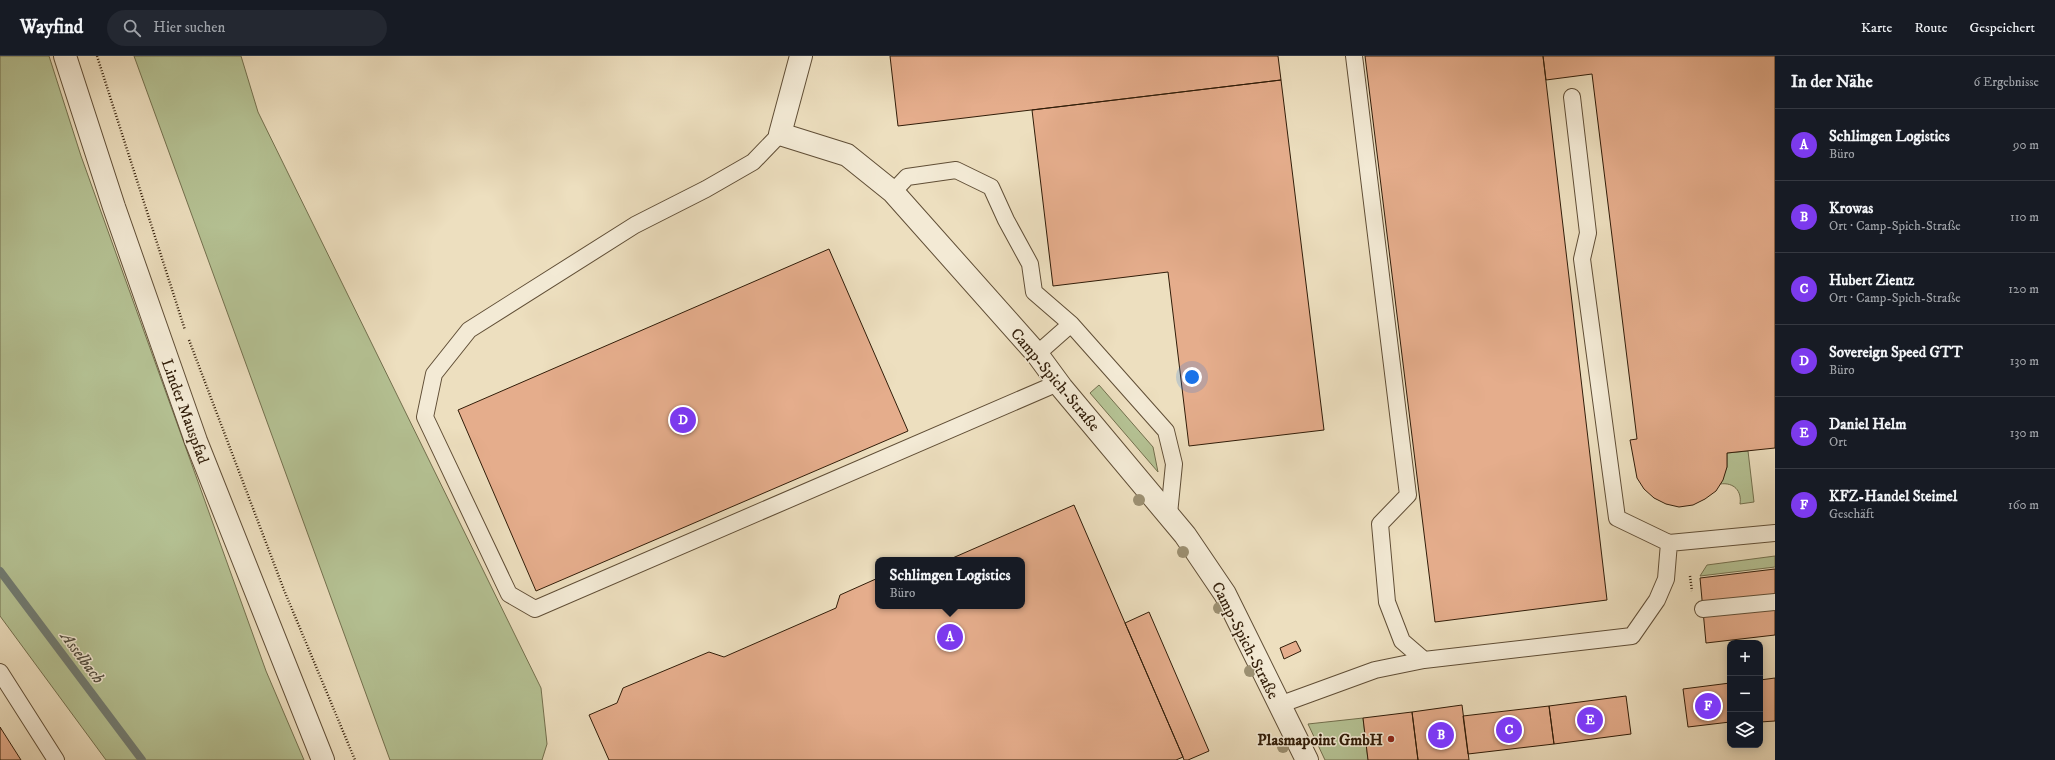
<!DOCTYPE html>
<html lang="de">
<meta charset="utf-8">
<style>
:root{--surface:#171b24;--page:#242831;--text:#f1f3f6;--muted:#9ea1a6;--line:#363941;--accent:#7c3aed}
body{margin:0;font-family:"IM FELL DW Pica",serif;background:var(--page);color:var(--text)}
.controls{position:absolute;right:12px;bottom:12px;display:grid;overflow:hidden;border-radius:8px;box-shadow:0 2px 10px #0003}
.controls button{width:36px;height:36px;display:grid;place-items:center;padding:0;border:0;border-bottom:1px solid var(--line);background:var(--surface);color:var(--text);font:20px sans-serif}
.you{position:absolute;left:1192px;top:321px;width:14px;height:14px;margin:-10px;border:3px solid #fff;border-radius:50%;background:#1a73e8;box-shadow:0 0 0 6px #1a73e833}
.badge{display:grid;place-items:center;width:26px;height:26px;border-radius:50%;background:var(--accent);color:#fff;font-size:13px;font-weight:700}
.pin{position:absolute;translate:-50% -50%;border:2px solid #fff;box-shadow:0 1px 4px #0006}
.popup{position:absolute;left:875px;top:501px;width:150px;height:52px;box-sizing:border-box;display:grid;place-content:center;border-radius:8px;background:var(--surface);filter:drop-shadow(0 1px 3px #0005);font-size:13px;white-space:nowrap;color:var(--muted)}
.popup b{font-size:15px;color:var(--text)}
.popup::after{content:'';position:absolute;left:50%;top:100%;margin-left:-8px;border:8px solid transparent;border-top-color:var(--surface)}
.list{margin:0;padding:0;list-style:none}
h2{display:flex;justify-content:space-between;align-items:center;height:52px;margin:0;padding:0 16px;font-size:17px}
h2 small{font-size:13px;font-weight:400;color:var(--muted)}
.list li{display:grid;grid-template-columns:26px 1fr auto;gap:12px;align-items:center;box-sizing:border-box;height:72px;padding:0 16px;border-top:1px solid var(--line)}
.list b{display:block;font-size:15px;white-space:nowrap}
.list p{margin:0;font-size:13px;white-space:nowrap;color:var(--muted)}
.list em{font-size:13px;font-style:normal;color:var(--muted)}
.icon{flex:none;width:22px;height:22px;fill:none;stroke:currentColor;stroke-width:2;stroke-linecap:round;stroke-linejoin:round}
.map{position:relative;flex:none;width:1775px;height:704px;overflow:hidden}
header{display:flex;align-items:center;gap:24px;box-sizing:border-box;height:56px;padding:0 20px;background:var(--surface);border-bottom:1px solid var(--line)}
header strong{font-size:19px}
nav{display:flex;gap:22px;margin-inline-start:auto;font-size:14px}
.search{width:280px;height:36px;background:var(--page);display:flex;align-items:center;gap:10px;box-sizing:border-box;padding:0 14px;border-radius:22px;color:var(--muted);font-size:15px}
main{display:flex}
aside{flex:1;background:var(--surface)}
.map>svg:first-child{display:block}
</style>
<header>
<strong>Wayfind</strong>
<div class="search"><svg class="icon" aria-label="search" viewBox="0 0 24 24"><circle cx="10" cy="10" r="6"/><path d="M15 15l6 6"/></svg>Hier suchen</div>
<nav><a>Karte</a><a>Route</a><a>Gespeichert</a></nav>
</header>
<main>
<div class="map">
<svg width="1775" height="704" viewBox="0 0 1775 704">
<rect width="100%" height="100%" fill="#eddfbf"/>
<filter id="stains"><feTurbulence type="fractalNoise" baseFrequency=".005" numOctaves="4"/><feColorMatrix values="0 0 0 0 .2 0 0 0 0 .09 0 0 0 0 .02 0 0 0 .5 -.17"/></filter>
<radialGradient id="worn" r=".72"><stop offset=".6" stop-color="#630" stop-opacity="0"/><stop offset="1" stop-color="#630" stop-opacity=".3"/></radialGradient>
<!-- green -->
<path fill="#b5c294" stroke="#73704e" d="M 0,0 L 49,0 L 81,100 L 266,615 L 304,704 L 106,704 L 0,560 Z
M 134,0 L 241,0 L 258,56 L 541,632 L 547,688 L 542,704 L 390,704 Z
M 1099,329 L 1153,391 L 1158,416 L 1090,337 Z
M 1748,395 L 1754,446 L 1740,448 C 1742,435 1734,426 1720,428 L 1727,411 L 1727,397 Z
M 1775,500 L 1775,511 L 1700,520 L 1707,509 Z
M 1363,662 L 1368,704 L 1325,704 L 1308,668 Z"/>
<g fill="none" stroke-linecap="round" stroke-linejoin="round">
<!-- stream -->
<path stroke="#717c73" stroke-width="8" d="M 0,515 L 142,704"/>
</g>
<!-- building -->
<path fill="#e5ad8c" stroke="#311d09" d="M 890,0 L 1278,0 L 1281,24 L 898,70 Z
M 1365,0 L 1543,0 L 1607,544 L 1435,566 Z
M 1543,0 L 1775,0 L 1775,392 L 1727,397 L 1727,411 L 1723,424 L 1716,435 L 1705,443 L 1693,449 L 1679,451 L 1666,448 L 1654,442 L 1644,433 L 1637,422 L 1630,384 L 1637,383 L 1592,18 L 1546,24 Z
M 1281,24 L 1324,374 L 1189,390 L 1168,216 L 1053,230 L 1032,54 Z
M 829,193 L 908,375 L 536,535 L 458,354 Z
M 1074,449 L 1183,701 L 1176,704 L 609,704 L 589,659 L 617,647 L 623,632 L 709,596 L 724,601 L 836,552 L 840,539 L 878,522 L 878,550 L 1022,550 L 1022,504 L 948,504 Z
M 1775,513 L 1775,579 L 1706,587 L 1700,522 Z
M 1149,556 L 1209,695 L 1188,704 L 1184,704 L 1183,701 L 1125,567 Z
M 1296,585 L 1301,595 L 1284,603 L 1280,592 Z
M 1775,622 L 1775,665 L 1760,666 L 1760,624 Z
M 1730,627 L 1730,666 L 1688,671 L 1683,633 Z
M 1626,640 L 1631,678 L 1554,688 L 1549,650 Z
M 1462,649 L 1469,704 L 1418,704 L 1412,656 Z
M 1549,650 L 1554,688 L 1468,698 L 1463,660 Z
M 1412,656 L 1418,704 L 1368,704 L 1363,662 Z
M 0,671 L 21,704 L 0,704 Z"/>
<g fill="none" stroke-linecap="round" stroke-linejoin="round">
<!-- service casing -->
<g stroke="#604e36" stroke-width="18">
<path id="service" d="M 1572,41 L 1588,177 L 1582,203 L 1617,462 L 1669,487 L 1775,477
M 780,78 L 753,106 L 706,133 L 635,169 L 469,274 L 434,318 L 425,361 L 509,538 L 535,553 L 1058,327
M 893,136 L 907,121 L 956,114 L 991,131 L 1006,164 L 1030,208 L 1034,236 L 1071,268 L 1166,375 L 1174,408 L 1169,458
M 1037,298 L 1071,268
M 1703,553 L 1775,546
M 1424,604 L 1632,580 L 1657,544 L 1666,523 L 1669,487
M 0,616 L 56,704
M 1279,649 L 1375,614 L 1424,604 L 1402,585 L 1387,546 L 1380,468 L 1408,439 L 1354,0"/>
</g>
<!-- minor casing -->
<g stroke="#604e36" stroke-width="24">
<path id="minor" d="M 801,0 L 780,78 L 847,99 L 893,136 L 1037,298 L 1062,332 L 1185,479 L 1225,538 L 1307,704"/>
</g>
<!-- tertiary casing -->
<g stroke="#604e36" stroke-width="24">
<path id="tertiary" d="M 65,0 L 114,151 L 196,385 L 323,704"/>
</g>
<!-- path -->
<path stroke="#311d09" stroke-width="2.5" stroke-dasharray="1 2" stroke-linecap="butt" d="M 97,0 L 185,274
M 189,284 L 284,534 L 355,704
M 1690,520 L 1692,535"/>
<!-- service -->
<use href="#service" stroke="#f3ead5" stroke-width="16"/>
<!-- minor -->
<use href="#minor" stroke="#f3ead5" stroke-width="22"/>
<!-- tertiary -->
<use href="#tertiary" stroke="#f3ead5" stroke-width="22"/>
</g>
<!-- trees -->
<g fill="#9c9072">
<circle cx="1139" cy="444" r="6"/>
<circle cx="1183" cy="496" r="6"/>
<circle cx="1219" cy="552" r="6"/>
<circle cx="1250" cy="615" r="6"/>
<circle cx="1283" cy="691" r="6"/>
</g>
<!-- markers -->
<circle fill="#8f2418" stroke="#f3ead5" stroke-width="1.5" cx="1391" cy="683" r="4"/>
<g text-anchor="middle" stroke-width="3" stroke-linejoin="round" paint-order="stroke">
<!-- street labels -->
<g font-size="16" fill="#311d09" stroke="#f3ead5">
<text transform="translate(1056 323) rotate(50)" y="6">Camp-Spich-Straße</text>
<text transform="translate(186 355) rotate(70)" y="6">Linder Mauspfad</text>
<text transform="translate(1246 584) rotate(63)" y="6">Camp-Spich-Straße</text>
</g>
<!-- poi labels -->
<g font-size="16" font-weight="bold" fill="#311d09" stroke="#f3ead5" text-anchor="end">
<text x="1383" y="689">Plasmapoint GmbH</text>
</g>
<!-- water labels -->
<g font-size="17" font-style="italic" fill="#514c3e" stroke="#f3ead5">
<text transform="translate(83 601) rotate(53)" y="6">Asselbach</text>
</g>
</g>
<rect width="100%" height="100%" filter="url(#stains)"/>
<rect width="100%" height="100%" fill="url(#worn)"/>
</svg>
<div class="controls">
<button>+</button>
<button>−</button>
<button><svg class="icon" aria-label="layers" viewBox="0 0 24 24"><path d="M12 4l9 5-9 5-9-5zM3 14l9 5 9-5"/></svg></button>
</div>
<div class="you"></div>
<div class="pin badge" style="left:950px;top:581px">A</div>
<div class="popup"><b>Schlimgen Logistics</b>Büro</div>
<div class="pin badge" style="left:1441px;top:679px">B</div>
<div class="pin badge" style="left:1509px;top:674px">C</div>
<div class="pin badge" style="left:683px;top:364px">D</div>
<div class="pin badge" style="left:1590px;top:664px">E</div>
<div class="pin badge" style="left:1708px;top:650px">F</div>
</div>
<aside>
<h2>In der Nähe<small>6 Ergebnisse</small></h2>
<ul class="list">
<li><span class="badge">A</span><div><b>Schlimgen Logistics</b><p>Büro</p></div><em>90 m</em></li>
<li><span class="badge">B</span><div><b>Krowas</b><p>Ort · Camp-Spich-Straße</p></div><em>110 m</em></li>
<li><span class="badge">C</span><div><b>Hubert Zientz</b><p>Ort · Camp-Spich-Straße</p></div><em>120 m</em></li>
<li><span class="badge">D</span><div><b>Sovereign Speed GTT</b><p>Büro</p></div><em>130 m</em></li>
<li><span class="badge">E</span><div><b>Daniel Helm</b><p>Ort</p></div><em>130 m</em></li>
<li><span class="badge">F</span><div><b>KFZ-Handel Steimel</b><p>Geschäft</p></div><em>160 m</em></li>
</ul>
</aside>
</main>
